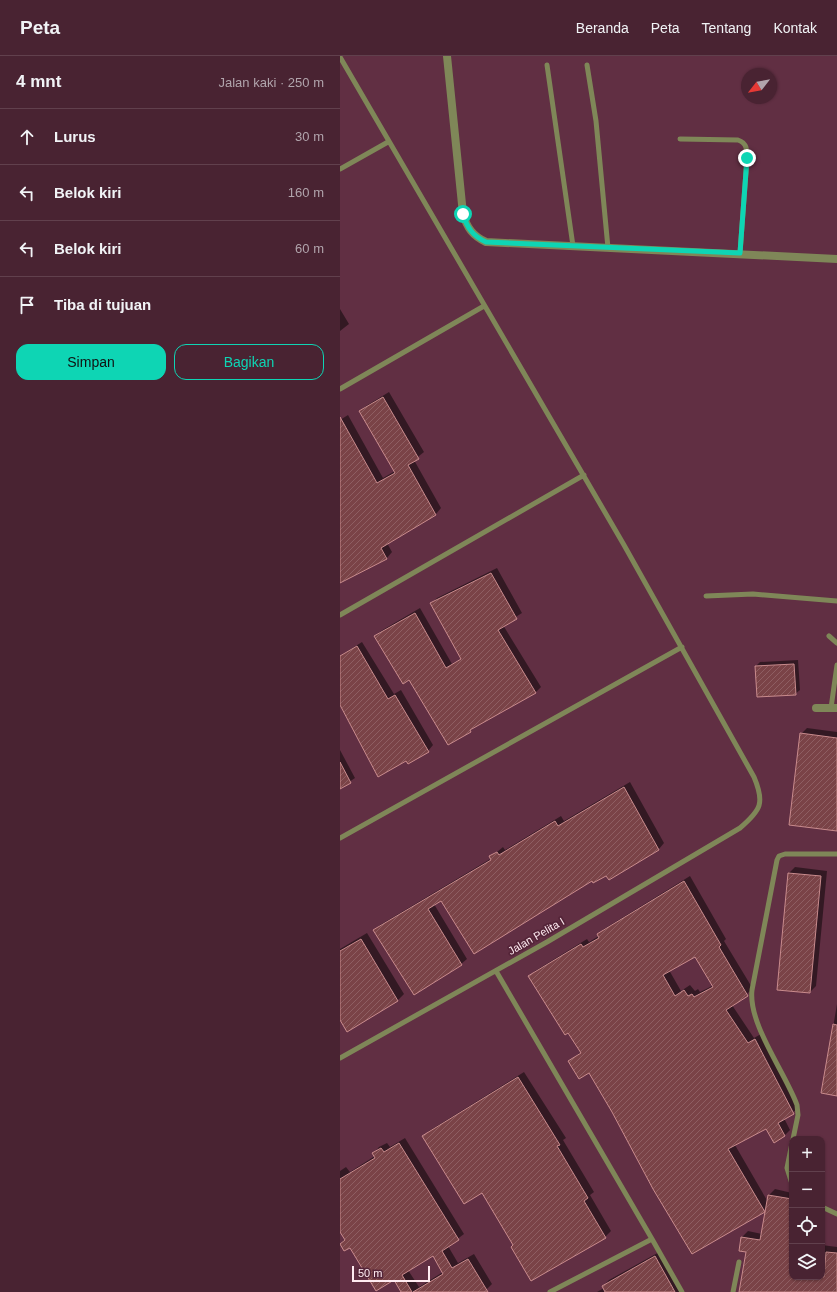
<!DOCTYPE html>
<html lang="id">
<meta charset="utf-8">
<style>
:root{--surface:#492332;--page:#532f3e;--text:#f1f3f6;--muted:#b1a4ac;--line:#61404d;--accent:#0ed5b4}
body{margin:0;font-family:Helvetica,sans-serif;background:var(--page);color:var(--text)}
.controls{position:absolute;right:12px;bottom:12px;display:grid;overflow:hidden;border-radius:8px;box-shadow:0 1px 3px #0004}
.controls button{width:36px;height:36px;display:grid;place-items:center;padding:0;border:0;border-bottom:1px solid var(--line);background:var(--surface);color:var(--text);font:20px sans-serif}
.compass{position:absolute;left:401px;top:12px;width:36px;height:36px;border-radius:50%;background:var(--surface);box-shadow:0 1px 3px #0004;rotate:239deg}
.scale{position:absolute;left:12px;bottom:10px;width:78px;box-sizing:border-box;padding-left:4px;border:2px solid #ffebf1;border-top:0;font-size:11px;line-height:14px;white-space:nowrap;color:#ffebf1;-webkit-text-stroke:3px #552539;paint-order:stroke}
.stop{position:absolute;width:12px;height:12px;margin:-9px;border:3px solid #0ed5b4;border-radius:50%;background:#fff}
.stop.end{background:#0ed5b4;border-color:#fff;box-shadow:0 1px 4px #0008}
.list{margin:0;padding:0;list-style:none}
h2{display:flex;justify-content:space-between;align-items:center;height:52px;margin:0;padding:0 16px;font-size:17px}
h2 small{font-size:13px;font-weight:400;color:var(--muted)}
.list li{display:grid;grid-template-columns:26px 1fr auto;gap:12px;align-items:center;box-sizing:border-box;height:56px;padding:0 16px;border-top:1px solid var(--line)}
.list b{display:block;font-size:15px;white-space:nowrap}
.list em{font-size:13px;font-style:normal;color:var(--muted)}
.actions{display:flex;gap:8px;padding:12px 16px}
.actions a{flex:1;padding:9px 0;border:1px solid var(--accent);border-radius:12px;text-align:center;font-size:14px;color:var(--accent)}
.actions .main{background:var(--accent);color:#111}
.icon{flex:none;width:22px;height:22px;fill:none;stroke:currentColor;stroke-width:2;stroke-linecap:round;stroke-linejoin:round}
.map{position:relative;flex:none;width:497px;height:1236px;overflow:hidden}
header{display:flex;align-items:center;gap:24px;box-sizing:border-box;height:56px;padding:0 20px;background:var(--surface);border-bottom:1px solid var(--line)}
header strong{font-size:19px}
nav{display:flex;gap:22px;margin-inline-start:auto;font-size:14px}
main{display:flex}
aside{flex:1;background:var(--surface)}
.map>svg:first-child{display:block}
</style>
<header>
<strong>Peta</strong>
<nav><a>Beranda</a><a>Peta</a><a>Tentang</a><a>Kontak</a></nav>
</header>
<main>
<aside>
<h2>4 mnt<small>Jalan kaki · 250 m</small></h2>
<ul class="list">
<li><svg class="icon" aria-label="ahead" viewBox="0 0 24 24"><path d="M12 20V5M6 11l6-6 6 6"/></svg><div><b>Lurus</b></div><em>30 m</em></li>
<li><svg class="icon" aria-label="left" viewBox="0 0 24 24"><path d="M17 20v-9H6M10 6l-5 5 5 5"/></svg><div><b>Belok kiri</b></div><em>160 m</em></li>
<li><svg class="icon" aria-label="left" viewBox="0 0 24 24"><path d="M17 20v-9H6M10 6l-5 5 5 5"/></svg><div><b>Belok kiri</b></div><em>60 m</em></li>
<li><svg class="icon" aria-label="arrive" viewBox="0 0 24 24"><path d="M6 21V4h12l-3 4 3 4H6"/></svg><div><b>Tiba di tujuan</b></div></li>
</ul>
<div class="actions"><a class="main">Simpan</a><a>Bagikan</a></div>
</aside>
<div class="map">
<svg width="497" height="1236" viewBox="0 0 497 1236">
<defs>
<pattern id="building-hatch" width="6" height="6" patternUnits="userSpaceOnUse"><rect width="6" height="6" fill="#7a4347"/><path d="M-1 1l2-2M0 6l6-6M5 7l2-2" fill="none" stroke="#8e5e62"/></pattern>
</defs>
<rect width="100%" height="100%" fill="#612f43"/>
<!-- shadow -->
<path fill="#0007" fill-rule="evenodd" d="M 0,253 L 9,268 L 0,275 Z
M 49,336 L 84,396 L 74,404 L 101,452 L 96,458 L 47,487 L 52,496 L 47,502 L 0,527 L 0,364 L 8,359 L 43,422 L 55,415 L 20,355 L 26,350 Z
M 157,512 L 182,557 L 163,569 L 201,631 L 196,636 L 135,670 L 130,675 L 69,623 L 35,580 L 41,575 L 80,552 L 112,608 L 122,602 L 92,547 L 97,542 Z
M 22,586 L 54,638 L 61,634 L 93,689 L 88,695 L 67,704 L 38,719 L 0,649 L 0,600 Z
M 458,604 L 460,634 L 455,638 L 418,640 L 416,610 L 420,606 Z
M 467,672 L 497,676 L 497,774 L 461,678 Z
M 0,694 L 15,722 L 0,732 Z
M 290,726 L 324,787 L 319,793 L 269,822 L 267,818 L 253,824 L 101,844 L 94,848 L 127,903 L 121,908 L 34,875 L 40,869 L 152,802 L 151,801 L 163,791 L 165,794 L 221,760 L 224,765 Z
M 455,811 L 487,815 L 476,930 L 470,936 L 449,817 Z
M 350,820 L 386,883 L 384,885 L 413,933 L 392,949 L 414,982 L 421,978 L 459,1052 L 444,1062 L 450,1074 L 445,1079 L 426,1072 L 395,1089 L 428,1146 L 429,1139 L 435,1133 L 452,1137 L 452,1221 L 482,1221 L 482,1189 L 497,1191 L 497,1236 L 400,1236 L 407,1195 L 400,1194 L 402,1181 L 408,1175 L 422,1178 L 427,1152 L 353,1197 L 249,1016 L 229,1005 L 241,996 L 190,921 L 195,915 L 247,883 L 249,886 L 259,880 L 258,878 L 264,873 ZM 355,900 L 374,929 L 360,936 L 358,933 L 355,935 L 350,929 L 341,935 L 329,914 Z
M 27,877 L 64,938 L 58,944 L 8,974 L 0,962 L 0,893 Z
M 497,948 L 497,1039 L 482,1036 Z
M 184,1016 L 226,1082 L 223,1084 L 254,1136 L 250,1139 L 271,1175 L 265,1181 L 191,1224 L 174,1189 L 142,1136 L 83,1081 L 89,1075 Z
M 65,1082 L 124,1178 L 108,1190 L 118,1207 L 134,1198 L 152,1228 L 144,1236 L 62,1236 L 54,1223 L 10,1190 L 5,1193 L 1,1187 L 5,1183 L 0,1174 L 0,1115 L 6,1111 L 10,1116 L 35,1100 L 34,1097 L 39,1091 L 47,1087 L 50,1091 ZM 93,1199 L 103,1216 L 79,1231 L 68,1214 Z
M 321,1195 L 344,1236 L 257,1236 L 264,1232 L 263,1230 L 269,1224 Z"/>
<!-- building -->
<path fill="url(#building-hatch)" stroke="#c98b8d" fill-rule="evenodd" d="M 43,341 L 79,403 L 68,409 L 96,459 L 41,492 L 47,503 L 0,527 L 0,361 L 37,427 L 55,417 L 19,355 Z
M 151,517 L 177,563 L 158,574 L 196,637 L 130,674 L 131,676 L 108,689 L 69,624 L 63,628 L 34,580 L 75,557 L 106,612 L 121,603 L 90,547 Z
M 17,590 L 48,643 L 55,639 L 89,696 L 68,708 L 66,705 L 38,721 L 0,649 L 0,600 Z
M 454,608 L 456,639 L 417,641 L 415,610 Z
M 460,677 L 497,682 L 497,775 L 449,769 Z
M 0,706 L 11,727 L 0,733 Z
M 284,731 L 319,794 L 269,824 L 266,820 L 253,827 L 252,825 L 134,898 L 101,845 L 88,853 L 122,909 L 74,939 L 33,874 L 151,804 L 149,800 L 157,796 L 159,799 L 215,765 L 218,770 Z
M 448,817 L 481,820 L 470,937 L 437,934 Z
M 344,825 L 381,889 L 379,891 L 408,940 L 386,954 L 408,987 L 415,983 L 454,1058 L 438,1067 L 445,1080 L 434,1087 L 426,1073 L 388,1093 L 425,1156 L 352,1198 L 313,1133 L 272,1056 L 249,1017 L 239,1023 L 228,1005 L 241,997 L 228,977 L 225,979 L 188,920 L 241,888 L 243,891 L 259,882 L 257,878 ZM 355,901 L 373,931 L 354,941 L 352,938 L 348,940 L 344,934 L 335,940 L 323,919 Z
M 21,883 L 58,945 L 7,976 L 0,964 L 0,895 Z
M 493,968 L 497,969 L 497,1040 L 481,1037 Z
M 178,1021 L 220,1089 L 217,1090 L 248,1142 L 244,1145 L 266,1182 L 191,1225 L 171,1191 L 173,1189 L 142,1137 L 124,1148 L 82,1080 Z
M 59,1087 L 119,1184 L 102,1195 L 112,1212 L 128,1203 L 148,1236 L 73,1236 L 103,1218 L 93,1200 L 62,1219 L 72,1236 L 61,1236 L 54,1224 L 36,1235 L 10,1192 L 4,1195 L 0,1188 L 5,1184 L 0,1176 L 0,1123 L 35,1102 L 32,1097 L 41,1092 L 44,1096 Z
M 428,1139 L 452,1143 L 452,1221 L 484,1221 L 486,1196 L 497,1197 L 497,1236 L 399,1236 L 406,1196 L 399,1195 L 401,1181 L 420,1184 Z
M 315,1200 L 335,1236 L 265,1236 L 262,1230 Z"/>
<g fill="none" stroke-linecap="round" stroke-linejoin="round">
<!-- service -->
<path stroke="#7f8758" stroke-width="5" d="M 0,1 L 284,489 L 414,721 C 425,747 421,754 400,772 L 207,886 L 0,1002
M 207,9 L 233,190
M 247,9 L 256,65 L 268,192
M 340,83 L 398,84 C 407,87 407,94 407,102 L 400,197
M 0,113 L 48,86
M 0,333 L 144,250
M 366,540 L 413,538 L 497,545
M 0,559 L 244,419
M 489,580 L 497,587
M 491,652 L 497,609
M 0,782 L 342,591
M 156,915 L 312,1183 L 210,1236
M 453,1083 L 458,1059 L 457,1049 C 445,1016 408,968 412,934 L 437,804 L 439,800 L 445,798 L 497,798
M 452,1087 L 447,1112 L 452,1128
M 482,1151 L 497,1158
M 312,1183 L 342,1236
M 393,1236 L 399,1206"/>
<!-- minor -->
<path stroke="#7f8758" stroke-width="8" d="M 107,0 L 123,158 C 127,172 133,180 146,186 L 497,203
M 476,652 L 497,652"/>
</g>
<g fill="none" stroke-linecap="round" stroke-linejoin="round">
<!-- route -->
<path stroke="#0ed5b4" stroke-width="5" d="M 123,158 C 127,172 133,180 146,186 L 400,197 L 407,102"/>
</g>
<g text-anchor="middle" stroke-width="3.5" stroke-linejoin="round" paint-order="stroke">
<!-- street labels -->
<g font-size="11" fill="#ffebf1" stroke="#552539">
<text transform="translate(196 880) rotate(-30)" y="4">Jalan Pelita I</text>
</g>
</g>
</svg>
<div class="controls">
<button>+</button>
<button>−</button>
<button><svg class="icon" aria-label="locate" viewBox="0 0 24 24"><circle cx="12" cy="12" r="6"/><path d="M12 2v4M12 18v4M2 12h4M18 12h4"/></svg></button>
<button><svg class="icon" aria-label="layers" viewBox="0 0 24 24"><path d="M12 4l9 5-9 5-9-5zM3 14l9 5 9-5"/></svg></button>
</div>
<svg class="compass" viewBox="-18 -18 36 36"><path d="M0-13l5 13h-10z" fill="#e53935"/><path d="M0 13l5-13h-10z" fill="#b1a4ac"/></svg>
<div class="scale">50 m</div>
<div class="stop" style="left:123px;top:158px"></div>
<div class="stop end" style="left:407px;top:102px"></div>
</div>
</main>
